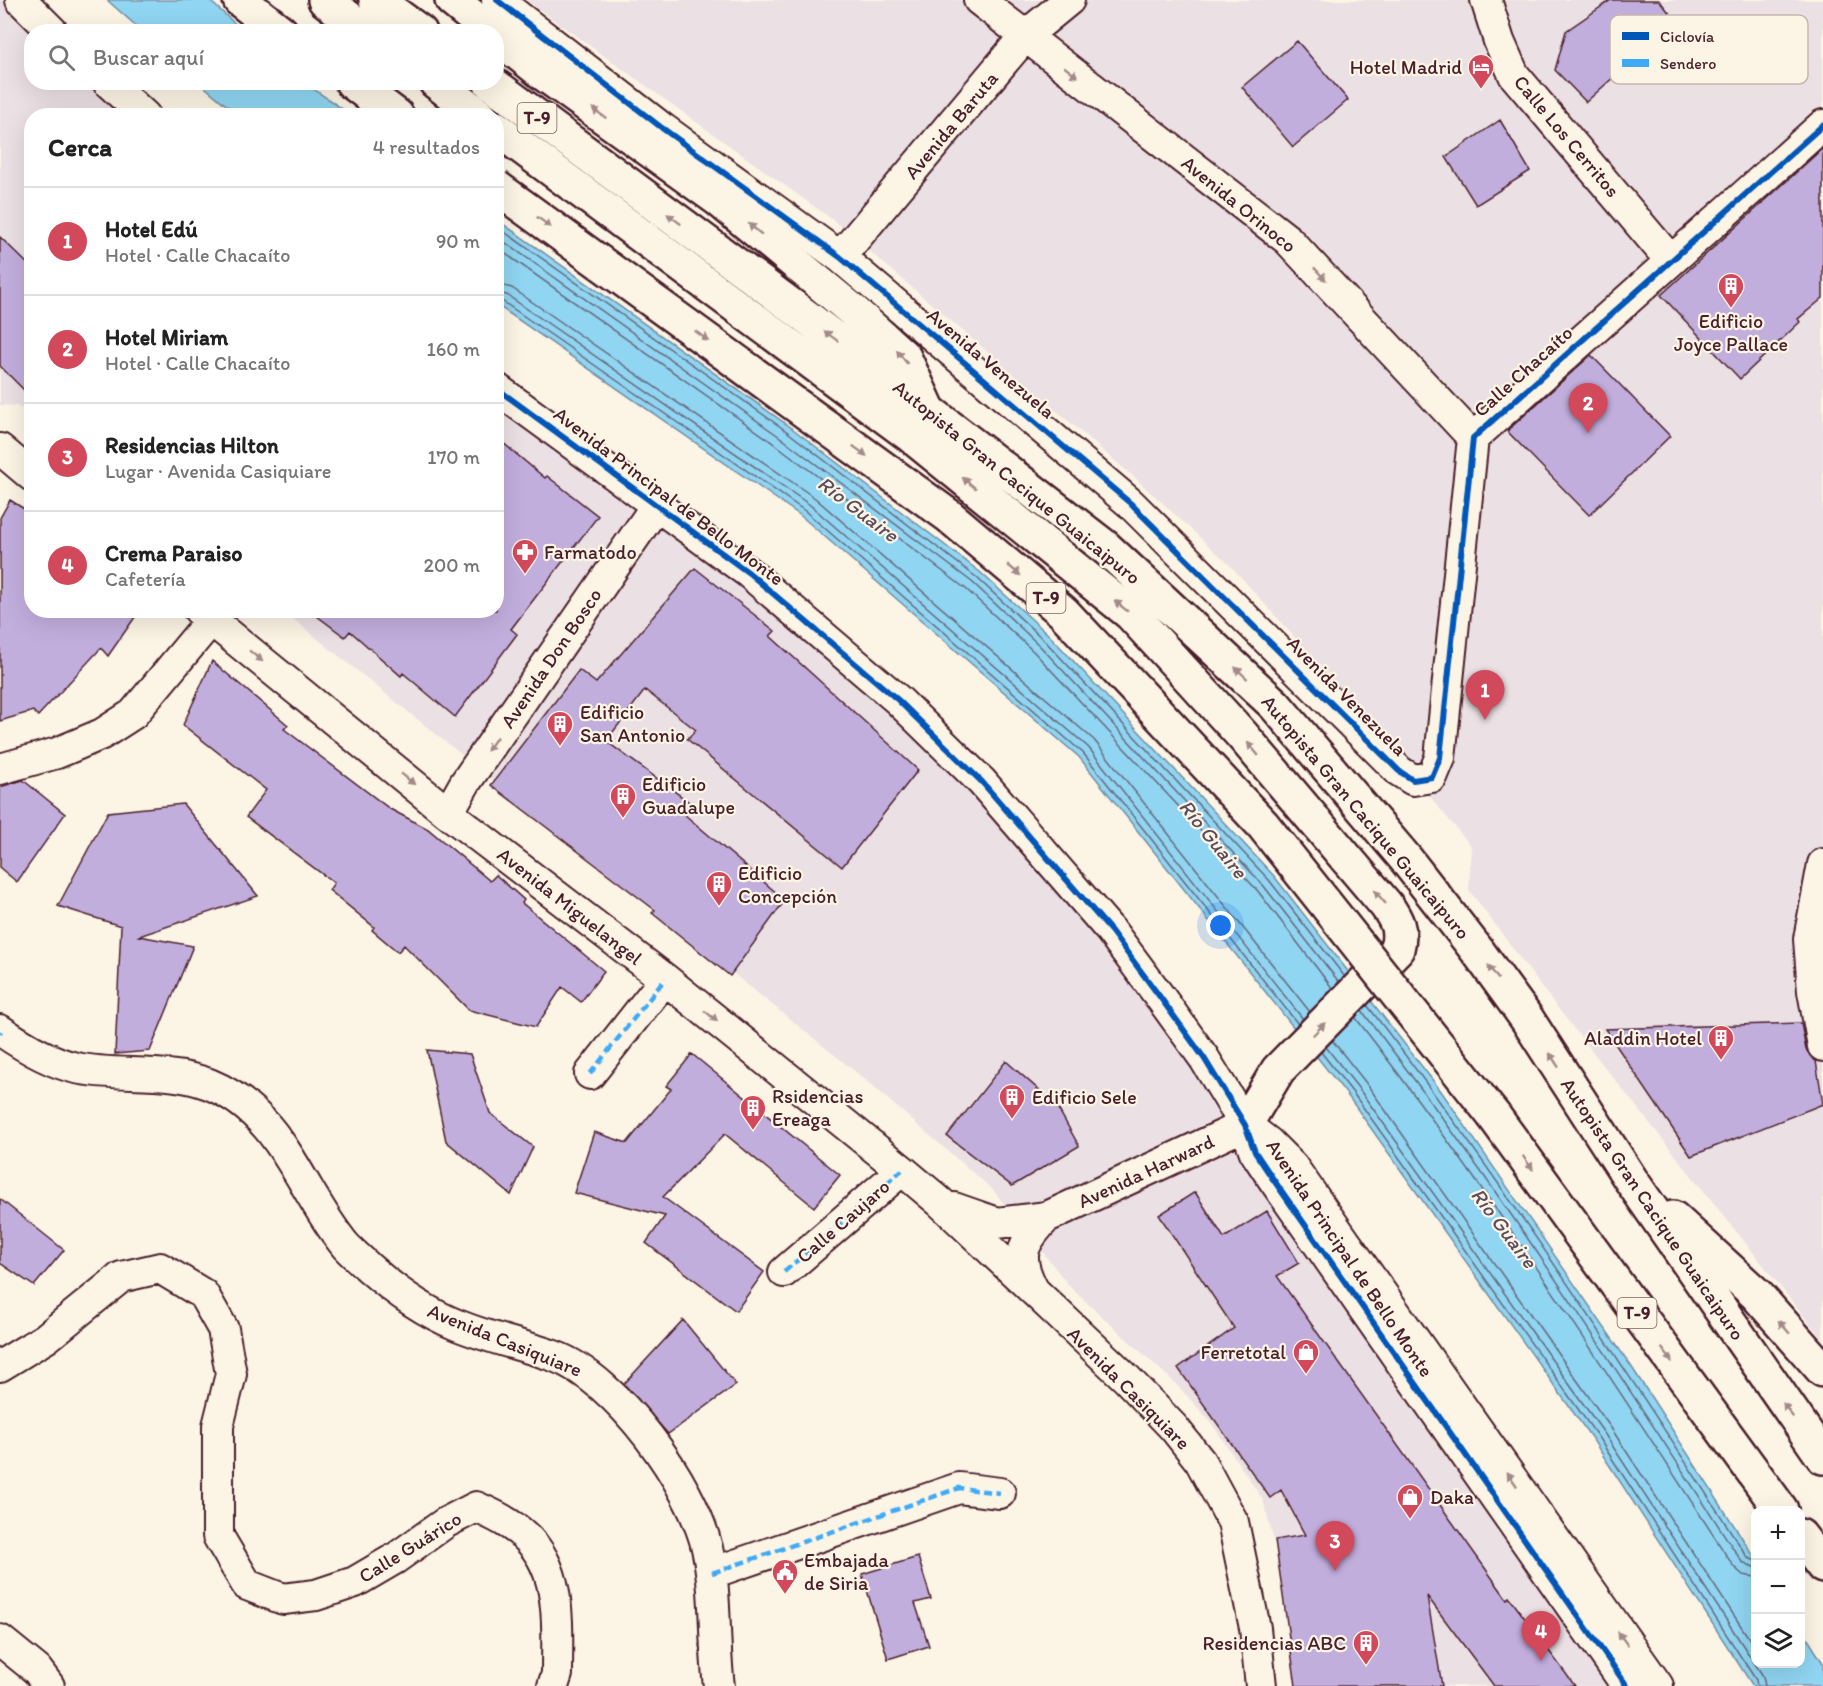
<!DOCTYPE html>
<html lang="es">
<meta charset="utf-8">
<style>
:root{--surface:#fff;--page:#f6f6f6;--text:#222;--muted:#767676;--line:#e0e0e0;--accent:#d1495b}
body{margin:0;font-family:Itim,sans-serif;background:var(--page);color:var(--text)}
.controls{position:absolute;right:18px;bottom:18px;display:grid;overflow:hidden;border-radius:12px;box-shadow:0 6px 24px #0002}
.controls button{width:54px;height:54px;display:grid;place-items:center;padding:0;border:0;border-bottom:2px solid var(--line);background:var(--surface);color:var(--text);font:30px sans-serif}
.you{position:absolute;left:1221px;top:926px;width:21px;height:21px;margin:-15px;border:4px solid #fff;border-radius:50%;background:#1a73e8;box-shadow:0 0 0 9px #1a73e833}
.badge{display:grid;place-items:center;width:39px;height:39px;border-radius:50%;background:var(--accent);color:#fff;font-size:20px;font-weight:700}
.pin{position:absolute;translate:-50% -50px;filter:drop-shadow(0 2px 3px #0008)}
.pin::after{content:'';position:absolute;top:32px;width:21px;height:18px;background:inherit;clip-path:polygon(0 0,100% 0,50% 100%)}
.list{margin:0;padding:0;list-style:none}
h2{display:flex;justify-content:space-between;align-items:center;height:78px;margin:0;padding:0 24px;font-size:26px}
h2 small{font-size:20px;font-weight:400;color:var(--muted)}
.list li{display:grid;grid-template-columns:39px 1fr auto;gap:18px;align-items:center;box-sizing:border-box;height:108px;padding:0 24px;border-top:2px solid var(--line)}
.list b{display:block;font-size:22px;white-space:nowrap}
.list p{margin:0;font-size:20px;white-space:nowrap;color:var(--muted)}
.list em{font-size:20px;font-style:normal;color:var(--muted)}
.icon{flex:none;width:33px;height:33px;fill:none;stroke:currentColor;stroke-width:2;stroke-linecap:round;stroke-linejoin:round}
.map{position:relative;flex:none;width:1823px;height:1686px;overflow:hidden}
.search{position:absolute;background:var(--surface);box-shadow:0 6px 24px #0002;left:24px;top:24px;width:480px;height:66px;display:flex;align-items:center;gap:15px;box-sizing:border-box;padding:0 21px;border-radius:24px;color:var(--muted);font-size:22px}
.panel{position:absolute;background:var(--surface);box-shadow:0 6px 24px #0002;left:24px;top:108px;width:480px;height:510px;border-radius:24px}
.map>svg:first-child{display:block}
</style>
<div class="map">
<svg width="1823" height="1686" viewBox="0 0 1823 1686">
<rect width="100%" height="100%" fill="#fcf5e5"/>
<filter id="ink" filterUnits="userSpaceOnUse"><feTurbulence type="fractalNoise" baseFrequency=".0167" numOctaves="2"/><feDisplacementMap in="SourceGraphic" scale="12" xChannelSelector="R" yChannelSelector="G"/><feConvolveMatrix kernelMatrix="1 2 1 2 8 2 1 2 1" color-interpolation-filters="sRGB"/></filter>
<g filter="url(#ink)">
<!-- built -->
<path fill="#ebe0e3" d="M 0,0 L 25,0 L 32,32 L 32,82 L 105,83 L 140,115 L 32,116 L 31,412 L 16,406 L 0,405 Z
M 526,0 L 1823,0 L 1823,1340 L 1556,1006 L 1469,890 L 1471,846 L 1338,686 L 1230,565 L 1135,478 L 833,220 Z
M 497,386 L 744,565 L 1055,865 L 1629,1686 L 1313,1686 L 1263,1500 L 1210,1421 L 1175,1383 L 1071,1288 L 993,1190 L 862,1077 L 283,611 L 496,610 Z"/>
<!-- water -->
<path fill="#90d5f2" stroke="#748ca2" stroke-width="1.5" d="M 107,0 L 209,0 L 243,31 L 142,31 Z
M 200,83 L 305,83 L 351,115 L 238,115 Z
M 496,219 L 789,426 L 980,572 L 1050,636 L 1274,876 L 1441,1091 L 1633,1369 L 1755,1558 L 1756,1664 L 1800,1664 L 1801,1628 L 1823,1663 L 1823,1686 L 1753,1686 L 1593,1440 L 1348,1096 L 1079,757 L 801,516 L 497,305 Z"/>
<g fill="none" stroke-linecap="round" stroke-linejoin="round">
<!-- shore -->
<path stroke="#66687b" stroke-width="1.5" d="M 496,226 L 785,430 L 976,577 L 1045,641 L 1269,880 L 1345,977
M 496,236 L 780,437 L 972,582 L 1040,646 L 1263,885 L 1339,982
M 496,247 L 775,444 L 966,589 L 1034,652 L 1257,890 L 1333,989
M 496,284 L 512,288 L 815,498 L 1094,740 L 1310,1012
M 496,293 L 507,295 L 810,505 L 1088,747 L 1303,1019
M 496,300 L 502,301 L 805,511 L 1083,753 L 1298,1024
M 1367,1005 C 1504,1182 1626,1370 1748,1558 L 1756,1561
M 1362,1011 C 1499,1187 1620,1375 1742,1562 L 1756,1568
M 1355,1017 C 1492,1193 1613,1381 1734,1567 L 1743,1575 L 1756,1577
M 1332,1040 L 1366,1083 L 1611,1428 L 1756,1649
M 1326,1047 L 1359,1089 L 1604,1433 L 1763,1676 L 1765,1686
M 1321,1052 L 1353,1093 L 1598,1437 L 1756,1680 L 1757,1686"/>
</g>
<!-- building -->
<path fill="#c2aedd" stroke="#4a1f2b" stroke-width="1.5" d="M 1611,0 L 1659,0 L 1676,21 L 1586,102 L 1555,70 L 1566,31 Z
M 1297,41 L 1348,100 L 1293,147 L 1242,87 Z
M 1500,120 L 1530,171 L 1476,205 L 1446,157 Z
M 1823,148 L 1823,298 L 1798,319 L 1800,322 L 1740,379 L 1661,295 Z
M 0,237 L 32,268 L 32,398 L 0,366 Z
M 1591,355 L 1670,436 L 1589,515 L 1507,431 Z
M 496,437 L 545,478 L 547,476 L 598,516 L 511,629 L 517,634 L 455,717 L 403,673 L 401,676 L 350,631 L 345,637 L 309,610 L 496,610 Z
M 10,500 L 32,514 L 32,610 L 140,610 L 108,656 L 101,648 L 38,716 L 33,711 L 0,721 L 0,518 Z
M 695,568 L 775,631 L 770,636 L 918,770 L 842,867 L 687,739 L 696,730 L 645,690 L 606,741 L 693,805 L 685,815 L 785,900 L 730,976 L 652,913 L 655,910 L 491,785 L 579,670 L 596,683 Z
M 212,661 L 288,725 L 284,729 L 390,809 L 428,829 L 490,881 L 496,875 L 524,900 L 522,903 L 604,971 L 581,1002 L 562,987 L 536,1027 L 469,1010 L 404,945 L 398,952 L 372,930 L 374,927 L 329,890 L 334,883 L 246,817 L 266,790 L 183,725 Z
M 23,780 L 65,814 L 17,882 L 0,868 L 0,787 Z
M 183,804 L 258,896 L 139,936 L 193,946 L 150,1051 L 115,1054 L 121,926 L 58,906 L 108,812 Z
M 1801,1023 L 1806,1050 L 1816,1061 L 1823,1104 L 1691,1156 L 1605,1029 Z
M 427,1050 L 470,1054 L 490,1113 L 533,1147 L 511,1195 L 446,1141 Z
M 692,1054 L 840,1175 L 814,1207 L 725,1134 L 663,1197 L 764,1272 L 736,1311 L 646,1243 L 665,1216 L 574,1193 L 594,1132 L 627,1143 L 671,1089 L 666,1086 Z
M 1006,1061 L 1056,1105 L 1079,1146 L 1012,1186 L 947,1136 Z
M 1195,1192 L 1224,1238 L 1267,1211 L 1299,1263 L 1277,1276 L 1507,1599 L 1509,1597 L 1575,1686 L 1494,1686 L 1427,1596 L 1442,1686 L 1296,1686 L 1275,1540 L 1305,1535 L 1281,1490 L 1270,1498 L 1178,1368 L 1234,1328 L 1159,1215 Z
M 0,1199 L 64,1250 L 34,1286 L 0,1263 Z
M 683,1320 L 736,1385 L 668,1434 L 624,1384 Z
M 918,1557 L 931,1599 L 915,1603 L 929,1646 L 888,1659 L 862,1574 Z"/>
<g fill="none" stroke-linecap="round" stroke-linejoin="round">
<!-- minor casing -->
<g stroke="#4a1f2b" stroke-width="34">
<path id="minor" d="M 21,0 L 53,32
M 497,0 L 662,128 L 840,257 L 1130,503 L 1399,771 L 1413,780 L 1432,777 L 1440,758 L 1473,438 L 1823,125
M 979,0 L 1288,240 L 1473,438
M 1486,0 L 1499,41 L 1514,75 L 1670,260
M 108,82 L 145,116
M 840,257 L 1025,36 L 1069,0
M 496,388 L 749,573 L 898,700 L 982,782 L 1111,931 L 1160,997 L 1204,1058 L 1245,1125 L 1255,1152 L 1273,1179 L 1627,1686
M 0,449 L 32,476
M 199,610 L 448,813 L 665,979 L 902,1170 L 940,1202 L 1127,1379 L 1174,1428 L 1200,1461 L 1233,1522 L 1255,1628 L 1261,1686
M 0,769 L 57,753 L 102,734 L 133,714 L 211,620
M 448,813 L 465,783 L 656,506
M 1823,864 L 1809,939 L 1813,991 L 1823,1046
M 0,1030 C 23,1046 49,1062 76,1068 C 119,1077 167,1068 209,1084 C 283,1114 299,1189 345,1245 C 352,1253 361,1260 368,1267 C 394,1290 425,1312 457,1325 C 489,1338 522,1345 554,1356 C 617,1379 692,1484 707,1548 C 717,1593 713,1640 719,1686
M 590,1074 L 665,979
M 1252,1130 L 1269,1143 L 1292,1166 L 1658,1686
M 954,1208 L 997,1223 L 1047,1217 L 1245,1125
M 784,1272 L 902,1170
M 1034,1291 C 1015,1256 1021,1244 1047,1217
M 0,1366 L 46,1338 L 121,1277 L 160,1268 L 203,1294 L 223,1329 L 231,1374 L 218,1426 L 218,1536 L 247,1585 L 283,1599 L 316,1595 L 355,1582 L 396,1558 L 445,1523 L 476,1507 C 487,1512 499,1517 509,1524 C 564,1557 557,1619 557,1674 L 553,1686
M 712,1573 L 959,1488 L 1000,1493
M 0,1640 L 37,1670 L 49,1686"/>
</g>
<!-- highway casing -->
<g stroke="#4a1f2b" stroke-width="38">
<path id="highway" d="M 240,0 L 281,32
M 325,0 L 367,32
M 376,0 L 420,32
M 452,0 L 491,32
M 496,36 L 543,73 L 718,199 L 852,310 L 904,357 L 927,407
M 352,82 L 397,116
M 436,82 L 480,116
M 490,82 L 808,318 L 1104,546 L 1275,705 L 1405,858 L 1479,953 L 1527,1019 L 1631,1180 L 1823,1457
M 496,128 L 910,435 L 1131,614 L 1242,735 L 1386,905 C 1397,920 1402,930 1397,949 L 1278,1070 L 1245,1125
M 1494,1116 L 1781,1510
M 1673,1218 L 1756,1294 L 1823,1370
M 1800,1536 L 1823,1566"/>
</g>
<!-- minor -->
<use href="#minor" stroke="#fcf5e5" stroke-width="30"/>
<!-- highway -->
<use href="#highway" stroke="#fcf5e5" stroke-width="33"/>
<!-- highway-bridge casing -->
<g stroke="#4a1f2b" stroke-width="38" stroke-linecap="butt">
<path id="highway-bridge" d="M 496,187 L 949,516 L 1063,612 L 1263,825 L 1494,1116"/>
</g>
<!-- highway-bridge -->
<use href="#highway-bridge" stroke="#fcf5e5" stroke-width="33"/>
<!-- quiet -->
<path stroke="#3fa9f5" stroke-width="4.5" stroke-dasharray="9 4.5" stroke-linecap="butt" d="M 0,1033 L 1,1031
M 590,1074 L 665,979
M 784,1272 L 902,1170
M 712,1573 L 959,1488 L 1000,1493"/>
<!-- cycleway casing -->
<g stroke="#fcf5e5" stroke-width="10">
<path id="cycleway" d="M 497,0 L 662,128 L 840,257 L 1130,503 L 1399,771 L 1413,780 L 1432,777 L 1440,758 L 1473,438 L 1823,125
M 496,388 L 749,573 L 898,700 L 982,782 L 1111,931 L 1160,997 L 1204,1058 L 1245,1125 L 1255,1152 L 1273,1179 L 1627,1686"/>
</g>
<!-- cycleway -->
<use href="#cycleway" stroke="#0057b8" stroke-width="6"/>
</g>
<!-- one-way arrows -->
<defs><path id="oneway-solid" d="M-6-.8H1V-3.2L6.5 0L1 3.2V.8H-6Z" transform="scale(1.5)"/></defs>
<g fill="#a38a88">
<use href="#oneway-solid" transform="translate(1071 72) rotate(38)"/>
<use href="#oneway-solid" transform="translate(599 113) rotate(-144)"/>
<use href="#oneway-solid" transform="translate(674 219) rotate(-144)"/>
<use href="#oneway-solid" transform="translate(544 222) rotate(36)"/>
<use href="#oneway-solid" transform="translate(755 229) rotate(-140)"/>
<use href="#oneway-solid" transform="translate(1320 274) rotate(47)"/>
<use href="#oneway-solid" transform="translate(702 336) rotate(36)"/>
<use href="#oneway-solid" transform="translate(831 336) rotate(-143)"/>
<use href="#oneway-solid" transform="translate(902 357) rotate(-128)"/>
<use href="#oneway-solid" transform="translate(860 451) rotate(36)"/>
<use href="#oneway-solid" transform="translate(969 483) rotate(-141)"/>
<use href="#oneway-solid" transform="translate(1014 570) rotate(40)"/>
<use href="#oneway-solid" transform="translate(1121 606) rotate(-141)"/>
<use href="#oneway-solid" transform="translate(256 656) rotate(39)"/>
<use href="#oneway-solid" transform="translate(1241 673) rotate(-137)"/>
<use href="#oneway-solid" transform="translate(492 744) rotate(124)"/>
<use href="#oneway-solid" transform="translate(1253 749) rotate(-130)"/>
<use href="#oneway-solid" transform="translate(408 779) rotate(39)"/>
<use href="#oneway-solid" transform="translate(1380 897) rotate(-130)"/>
<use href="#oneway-solid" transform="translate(1493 972) rotate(-126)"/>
<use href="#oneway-solid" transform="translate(711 1016) rotate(39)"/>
<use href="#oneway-solid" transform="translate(1319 1029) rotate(-46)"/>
<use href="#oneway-solid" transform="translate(1554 1060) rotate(-123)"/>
<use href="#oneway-solid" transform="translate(1528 1163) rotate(54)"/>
<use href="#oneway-solid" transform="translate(1784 1327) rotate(-131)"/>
<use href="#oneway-solid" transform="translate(1667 1355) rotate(54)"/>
<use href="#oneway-solid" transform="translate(1788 1410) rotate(-125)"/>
<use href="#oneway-solid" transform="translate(1512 1479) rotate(-124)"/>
<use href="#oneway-solid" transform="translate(1623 1639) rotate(-126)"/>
</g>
</g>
<!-- icons -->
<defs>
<g id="hotel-pin" transform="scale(1.35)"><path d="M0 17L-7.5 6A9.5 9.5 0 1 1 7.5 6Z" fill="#d1495b" stroke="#fcf5e5"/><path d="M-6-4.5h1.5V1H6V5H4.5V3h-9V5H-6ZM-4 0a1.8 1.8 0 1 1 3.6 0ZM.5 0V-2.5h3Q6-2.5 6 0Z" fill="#fff"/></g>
<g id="building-pin" transform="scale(1.35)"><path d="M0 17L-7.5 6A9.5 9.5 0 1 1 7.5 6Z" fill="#d1495b" stroke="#fcf5e5"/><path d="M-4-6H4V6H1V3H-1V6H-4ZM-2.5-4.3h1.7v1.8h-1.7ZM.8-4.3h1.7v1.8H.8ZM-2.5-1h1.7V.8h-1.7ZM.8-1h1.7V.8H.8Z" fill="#fff"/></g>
<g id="pharmacy-pin" transform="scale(1.35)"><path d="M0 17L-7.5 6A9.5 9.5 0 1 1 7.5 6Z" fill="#d1495b" stroke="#fcf5e5"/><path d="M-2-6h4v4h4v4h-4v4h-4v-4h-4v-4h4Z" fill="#fff"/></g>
<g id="shop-pin" transform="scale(1.35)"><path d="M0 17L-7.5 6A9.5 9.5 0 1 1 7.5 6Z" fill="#d1495b" stroke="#fcf5e5"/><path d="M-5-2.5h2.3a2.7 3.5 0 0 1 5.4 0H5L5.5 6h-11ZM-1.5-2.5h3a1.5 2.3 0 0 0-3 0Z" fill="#fff"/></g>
<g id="civic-pin" transform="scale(1.35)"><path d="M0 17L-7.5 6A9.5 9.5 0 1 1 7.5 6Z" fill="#d1495b" stroke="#fcf5e5"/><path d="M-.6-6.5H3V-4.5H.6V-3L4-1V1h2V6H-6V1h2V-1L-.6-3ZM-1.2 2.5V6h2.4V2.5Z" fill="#fff"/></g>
</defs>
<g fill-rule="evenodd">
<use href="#hotel-pin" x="1481" y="67"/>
<use href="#building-pin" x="1731" y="286"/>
<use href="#pharmacy-pin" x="525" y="552"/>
<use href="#building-pin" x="560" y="724"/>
<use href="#building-pin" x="623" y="796"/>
<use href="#building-pin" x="719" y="884"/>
<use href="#building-pin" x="1721" y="1038"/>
<use href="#building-pin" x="1012" y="1097"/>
<use href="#building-pin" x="753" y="1108"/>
<use href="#shop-pin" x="1306" y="1352"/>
<use href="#shop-pin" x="1410" y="1497"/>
<use href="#civic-pin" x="785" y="1572"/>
<use href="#building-pin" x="1366" y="1643"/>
</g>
<g text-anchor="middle" stroke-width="4.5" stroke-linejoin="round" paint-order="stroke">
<!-- shield labels -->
<g fill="#fcf5e5" stroke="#7f5f63" stroke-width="1.5">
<rect x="517.5" y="103" width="39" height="30" rx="4.5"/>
<rect x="1026.5" y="583" width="39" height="30" rx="4.5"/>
<rect x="1617.5" y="1298" width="39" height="30" rx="4.5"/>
</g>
<g font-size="18" font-weight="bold" fill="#4a1f2b">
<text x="537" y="124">T-9</text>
<text x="1046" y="604">T-9</text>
<text x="1637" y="1319">T-9</text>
</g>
<!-- poi labels -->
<g font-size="20" fill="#4a1f2b" stroke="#fcf5e5" text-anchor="start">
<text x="1462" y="74" text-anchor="end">Hotel Madrid</text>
<text x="1731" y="328" text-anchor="middle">Edificio<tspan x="1731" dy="23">Joyce Pallace</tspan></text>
<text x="544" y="559">Farmatodo</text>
<text x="580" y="719">Edificio<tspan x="580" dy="23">San Antonio</tspan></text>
<text x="642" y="791">Edificio<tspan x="642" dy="23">Guadalupe</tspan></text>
<text x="738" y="880">Edificio<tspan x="738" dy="23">Concepción</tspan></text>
<text x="1702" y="1045" text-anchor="end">Aladdin Hotel</text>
<text x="772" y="1103">Rsidencias<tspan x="772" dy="23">Ereaga</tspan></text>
<text x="1032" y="1104">Edificio Sele</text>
<text x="1286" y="1359" text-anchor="end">Ferretotal</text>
<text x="1430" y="1504">Daka</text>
<text x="804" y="1567">Embajada<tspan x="804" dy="23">de Siria</tspan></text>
<text x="1346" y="1650" text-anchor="end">Residencias ABC</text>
</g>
<!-- street labels -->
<g font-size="20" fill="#4a1f2b" stroke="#fcf5e5">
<text transform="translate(951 125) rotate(-50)" y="7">Avenida Baruta</text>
<text transform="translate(1567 136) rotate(50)" y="7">Calle Los Cerritos</text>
<text transform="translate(1239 204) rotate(39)" y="7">Avenida Orinoco</text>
<text transform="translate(991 363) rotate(40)" y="7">Avenida Venezuela</text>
<text transform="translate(1523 371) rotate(-42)" y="7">Calle Chacaíto</text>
<text transform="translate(1017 482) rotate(39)" y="7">Autopista Gran Cacique Guaicaipuro</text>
<text transform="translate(669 496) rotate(37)" y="7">Avenida Principal de Bello Monte</text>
<text transform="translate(551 658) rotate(-56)" y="7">Avenida Don Bosco</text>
<text transform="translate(1347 696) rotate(45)" y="7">Avenida Venezuela</text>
<text transform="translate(1366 817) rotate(50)" y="7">Autopista Gran Cacique Guaicaipuro</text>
<text transform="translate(570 906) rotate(38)" y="7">Avenida Miguelangel</text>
<text transform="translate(1146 1171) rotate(-25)" y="7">Avenida Harward</text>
<text transform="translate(1653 1209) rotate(56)" y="7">Autopista Gran Cacique Guaicaipuro</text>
<text transform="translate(843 1221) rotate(-41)" y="7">Calle Caujaro</text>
<text transform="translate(1350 1258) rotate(56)" y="7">Avenida Principal de Bello Monte</text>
<text transform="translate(505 1340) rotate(22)" y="7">Avenida Casiquiare</text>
<text transform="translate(1129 1388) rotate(45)" y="7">Avenida Casiquiare</text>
<text transform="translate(410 1547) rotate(-32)" y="7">Calle Guárico</text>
</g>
<!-- water labels -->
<g font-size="21" font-style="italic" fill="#5c4c5d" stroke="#fcf5e5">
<text transform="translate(858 509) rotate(37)" y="7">Río Guaire</text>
<text transform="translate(1213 839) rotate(51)" y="7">Río Guaire</text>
<text transform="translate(1504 1228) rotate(53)" y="7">Río Guaire</text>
</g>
</g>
<!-- legend -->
<rect x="1610" y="15" width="198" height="69" rx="9" fill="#fcf5e5" stroke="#c7b5ad" stroke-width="1.5"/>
<rect x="1622" y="32" width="27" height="8" fill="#0057b8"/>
<rect x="1622" y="59" width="27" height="8" fill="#3fa9f5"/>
<g font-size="16" fill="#4a1f2b">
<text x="1660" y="42">Ciclovía</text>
<text x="1660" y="69">Sendero</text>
</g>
</svg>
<div class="controls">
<button>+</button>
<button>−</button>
<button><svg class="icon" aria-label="layers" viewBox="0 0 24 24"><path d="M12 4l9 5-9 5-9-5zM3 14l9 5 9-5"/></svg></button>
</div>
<div class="you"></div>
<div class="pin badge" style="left:1485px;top:720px">1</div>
<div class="pin badge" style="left:1588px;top:433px">2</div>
<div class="pin badge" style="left:1335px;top:1571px">3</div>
<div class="pin badge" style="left:1541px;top:1661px">4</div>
<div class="search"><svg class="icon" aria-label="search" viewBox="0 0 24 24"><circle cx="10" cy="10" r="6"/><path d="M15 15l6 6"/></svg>Buscar aquí</div>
<section class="panel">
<h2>Cerca<small>4 resultados</small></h2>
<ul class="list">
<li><span class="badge">1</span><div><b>Hotel Edú</b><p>Hotel · Calle Chacaíto</p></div><em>90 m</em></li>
<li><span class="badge">2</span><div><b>Hotel Miriam</b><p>Hotel · Calle Chacaíto</p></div><em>160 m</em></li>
<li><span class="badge">3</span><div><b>Residencias Hilton</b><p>Lugar · Avenida Casiquiare</p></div><em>170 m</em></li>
<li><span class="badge">4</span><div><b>Crema Paraiso</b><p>Cafetería</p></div><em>200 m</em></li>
</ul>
</section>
</div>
